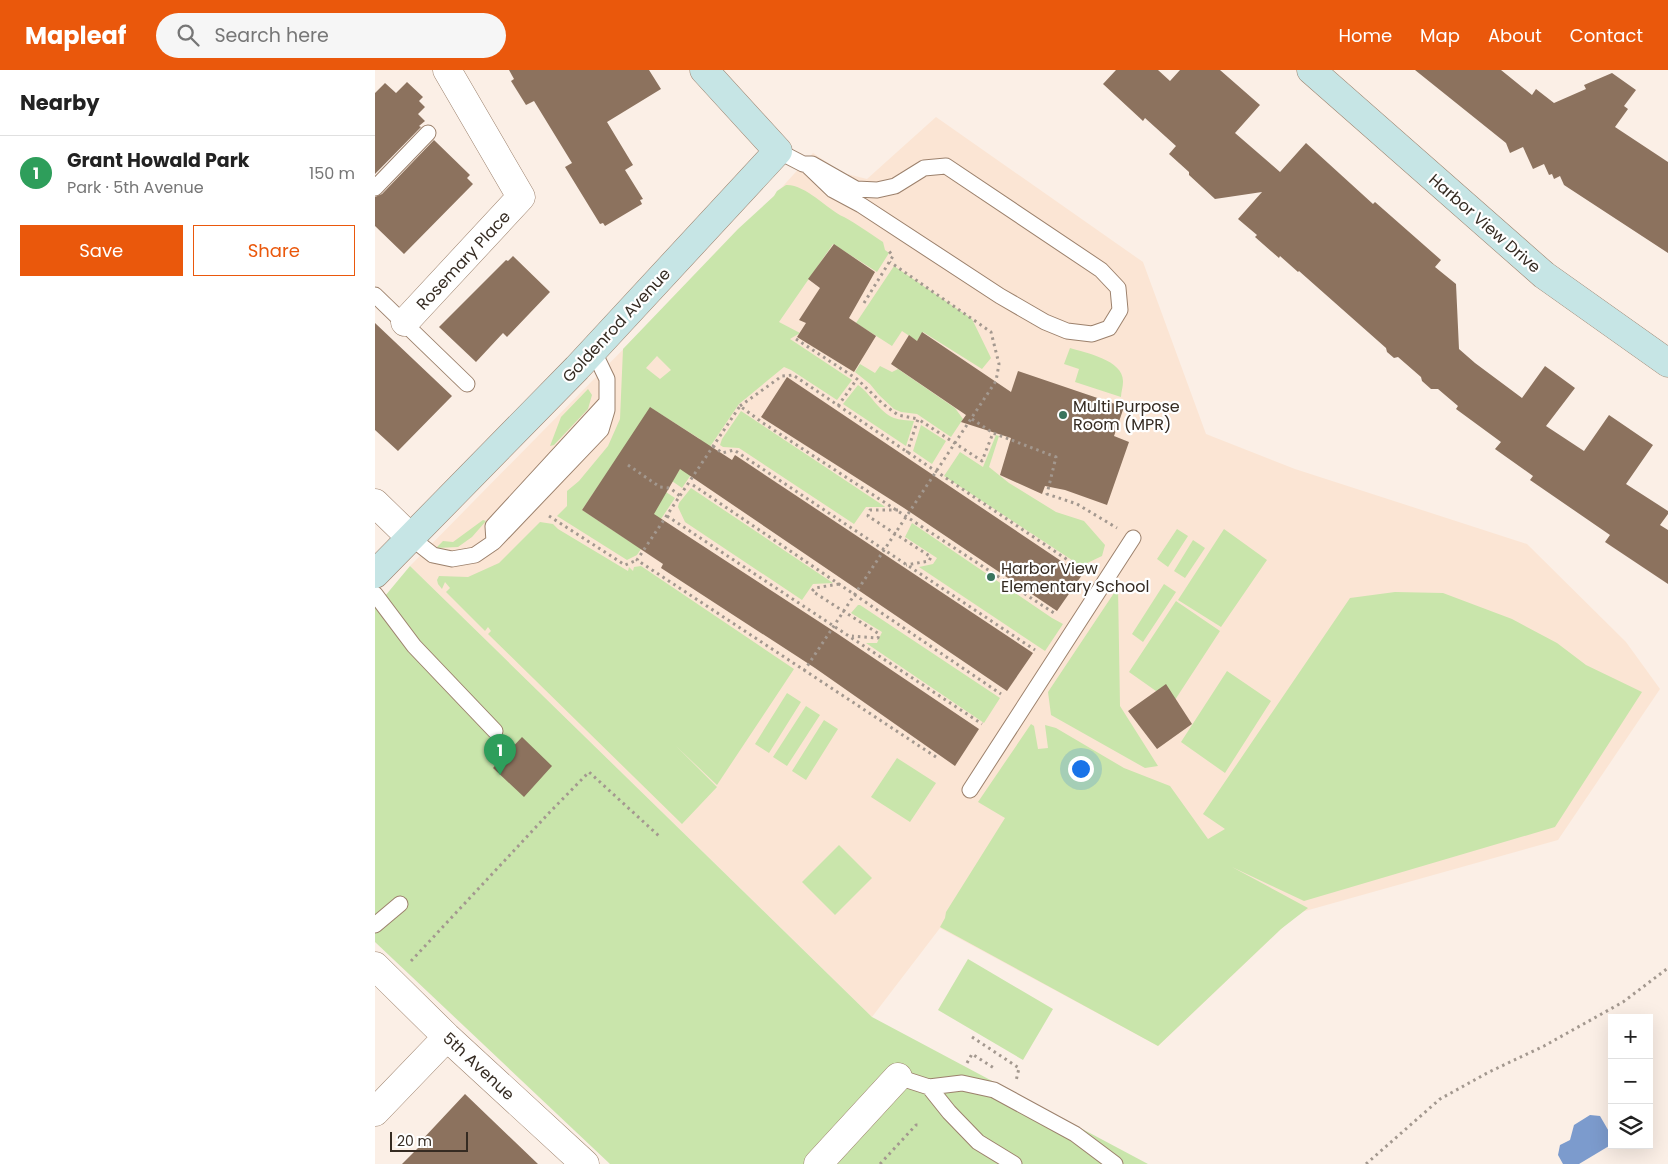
<!DOCTYPE html>
<meta charset="utf-8">
<style>
:root{--surface:#fff;--page:#f6f6f6;--text:#222;--muted:#767676;--line:#e0e0e0;--accent:#ea580c}
body{margin:0;font-family:Poppins,sans-serif;background:var(--page);color:var(--text)}
.controls{position:absolute;right:15px;bottom:15px;display:grid;overflow:hidden;border-radius:0px;box-shadow:0 5px 20px #0002}
.controls button{width:45px;height:45px;display:grid;place-items:center;padding:0;border:0;border-bottom:1px solid var(--line);background:var(--surface);color:var(--text);font:25px sans-serif}
.scale{position:absolute;left:15px;bottom:12px;width:78px;box-sizing:border-box;padding-left:5px;border:2px solid #352b22;border-top:0;font-size:14px;line-height:18px;white-space:nowrap;color:#352b22;-webkit-text-stroke:4px #fff;paint-order:stroke}
.you{position:absolute;left:705px;top:698px;width:18px;height:18px;margin:-12px;border:4px solid #fff;border-radius:50%;background:#1a73e8;box-shadow:0 0 0 8px #1a73e833}
.badge{display:grid;place-items:center;width:32px;height:32px;border-radius:50%;background:var(--accent);color:#fff;font-size:16px;font-weight:700}
.pin{position:absolute;translate:-50% -41px;filter:drop-shadow(0 1px 2px #0008)}
.pin::after{content:'';position:absolute;top:26px;width:18px;height:15px;background:inherit;clip-path:polygon(0 0,100% 0,50% 100%)}
.list{margin:0;padding:0;list-style:none}
h2{display:flex;justify-content:space-between;align-items:center;height:65px;margin:0;padding:0 20px;font-size:21px}
h2 small{font-size:16px;font-weight:400;color:var(--muted)}
.list li{display:grid;grid-template-columns:32px 1fr auto;gap:15px;align-items:center;box-sizing:border-box;height:75px;padding:0 20px;border-top:1px solid var(--line)}
.list b{display:block;font-size:19px;white-space:nowrap}
.list p{margin:0;font-size:16px;white-space:nowrap;color:var(--muted)}
.list em{font-size:16px;font-style:normal;color:var(--muted)}
.actions{display:flex;gap:10px;padding:15px 20px}
.actions a{flex:1;padding:11px 0;border:1px solid var(--accent);border-radius:0px;text-align:center;font-size:18px;color:var(--accent)}
.actions .main{background:var(--accent);color:#fff}
.icon{flex:none;width:28px;height:28px;fill:none;stroke:currentColor;stroke-width:2;stroke-linecap:round;stroke-linejoin:round}
.map{position:relative;flex:none;width:1293px;height:1094px;overflow:hidden}
header{display:flex;align-items:center;gap:30px;box-sizing:border-box;height:70px;padding:0 25px;background:var(--accent);color:#fff}
header strong{font-size:24px}
nav{display:flex;gap:28px;margin-inline-start:auto;font-size:18px}
.search{width:350px;height:45px;background:var(--page);display:flex;align-items:center;gap:12px;box-sizing:border-box;padding:0 18px;border-radius:28px;color:var(--muted);font-size:19px}
main{display:flex}
aside{flex:1;background:var(--surface)}
.map>svg:first-child{display:block}
</style>
<header>
<strong>Mapleaf</strong>
<div class="search"><svg class="icon" aria-label="search" viewBox="0 0 24 24"><circle cx="10" cy="10" r="6"/><path d="M15 15l6 6"/></svg>Search here</div>
<nav><a>Home</a><a>Map</a><a>About</a><a>Contact</a></nav>
</header>
<main>
<aside>
<h2>Nearby<small></small></h2>
<ul class="list">
<li><span class="badge" style="background:#2e9e5b">1</span><div><b>Grant Howald Park</b><p>Park · 5th Avenue</p></div><em>150 m</em></li>
</ul>
<div class="actions"><a class="main">Save</a><a>Share</a></div>
</aside>
<div class="map">
<svg width="1293" height="1094" viewBox="0 0 1293 1094">
<rect width="100%" height="100%" fill="#fbefe6"/>
<!-- built -->
<path fill="#fbe5d4" d="M 561,47 L 768,192 L 831,364 L 920,399 L 1152,474 L 1251,572 L 1285,619 L 1183,770 L 923,843 L 783,976 L 565,858 L 497,947 L 35,496 L 399,126 L 438,83 L 468,103 L 492,109 Z"/>
<!-- green -->
<path fill="#c9e5ab" fill-rule="evenodd" d="M 411,115 C 430,114 452,139 469,147 C 482,154 496,164 508,172 L 510,180 L 514,183 L 502,202 L 458,174 L 404,252 L 425,263 L 415,269 L 477,310 L 462,330 L 416,300 L 409,297 L 364,334 L 307,418 L 297,411 L 325,369 L 276,338 L 207,440 L 257,473 L 291,422 L 300,428 L 262,485 L 252,490 L 182,446 L 192,436 L 192,421 L 204,411 L 233,376 L 245,349 L 248,279 L 363,159 L 399,126 L 402,121 ZM 282,286 L 296,300 L 285,309 L 271,298 Z
M 519,196 L 597,249 L 616,288 L 607,299 L 548,262 L 542,271 L 527,261 L 517,276 L 481,253 Z
M 695,278 C 711,283 749,290 748,312 C 748,317 746,322 746,327 L 700,312 L 704,299 L 689,294 Z
M 485,294 L 500,303 L 505,296 L 517,302 L 523,299 L 580,338 L 588,349 L 576,367 L 542,344 L 526,342 L 519,339 L 504,325 L 495,314 L 480,302 Z
M 483,315 C 496,324 504,342 519,348 C 525,350 532,350 539,351 L 531,376 L 468,334 Z
M 213,319 L 217,325 L 213,339 L 179,375 L 175,376 L 186,347 Z
M 366,341 L 509,436 L 510,437 L 491,437 L 479,454 L 364,378 L 348,377 L 345,375 L 347,369 Z
M 546,355 L 571,371 L 557,394 L 538,381 Z
M 621,365 L 624,366 L 614,397 L 634,413 L 681,442 L 709,451 L 730,475 L 727,486 L 706,496 L 569,406 L 585,382 L 608,397 Z
M 316,418 L 458,513 L 438,514 L 427,530 L 310,452 L 303,437 L 304,433 Z
M 108,450 L 111,451 L 97,467 L 83,477 L 61,478 L 68,471 L 78,472 Z
M 165,452 L 178,454 L 183,459 L 253,501 L 254,497 L 258,501 L 259,497 L 266,496 L 419,599 L 342,715 L 301,676 L 342,717 L 307,754 L 113,564 L 116,561 L 113,557 L 110,561 L 71,522 L 75,518 L 70,512 L 67,519 L 63,514 L 62,510 L 64,506 L 93,507 L 124,493 Z
M 537,453 L 677,548 L 688,554 L 670,581 L 544,497 L 558,494 L 562,488 L 530,467 Z
M 802,459 L 813,466 L 793,497 L 782,489 Z
M 849,459 L 892,490 L 846,557 L 803,530 Z
M 818,470 L 830,478 L 810,508 L 799,501 Z
M 35,496 L 497,947 L 773,1094 L 235,1094 L 0,872 L 0,538 Z
M 789,514 L 801,522 L 768,572 L 757,564 Z
M 743,517 L 745,636 L 783,696 L 770,698 L 676,645 L 673,622 Z
M 1020,522 L 1068,523 L 1137,549 L 1182,573 L 1211,595 L 1267,622 L 1180,757 L 929,831 L 857,797 L 933,838 L 906,859 L 783,976 L 565,857 L 570,848 L 571,842 L 630,748 L 603,732 L 656,654 L 659,656 L 663,679 L 673,678 L 670,655 L 681,658 L 749,698 L 795,716 L 833,769 L 850,759 L 828,744 L 975,528 Z
M 801,531 L 845,561 L 798,633 L 754,602 Z
M 483,535 L 485,535 L 625,628 L 609,653 L 491,573 L 502,573 L 507,562 L 476,543 Z
M 852,601 L 896,631 L 850,703 L 806,672 Z
M 412,623 L 426,632 L 394,683 L 380,674 Z
M 431,636 L 445,645 L 412,696 L 398,687 Z
M 449,650 L 463,659 L 431,710 L 417,701 Z
M 522,688 L 561,713 L 535,752 L 496,727 Z
M 464,775 L 497,808 L 460,845 L 427,812 Z
M 593,889 L 678,939 L 648,990 L 563,940 Z"/>
<!-- water -->
<path fill="#7c9bcd" d="M 1215,1045 L 1225,1046 L 1236,1065 L 1234,1076 L 1204,1094 L 1188,1094 L 1183,1085 L 1185,1075 L 1195,1070 L 1199,1055 Z"/>
<!-- building -->
<path fill="#8c725e" d="M 134,0 L 274,0 L 286,19 L 232,52 L 258,95 L 250,100 L 268,129 L 265,130 L 267,134 L 230,156 L 228,153 L 225,154 L 190,97 L 197,93 L 159,31 L 151,35 L 136,11 L 139,9 Z
M 741,0 L 783,0 L 795,11 L 805,0 L 845,0 L 885,35 L 860,63 L 905,102 L 931,73 L 998,134 L 1000,132 L 1066,190 L 1060,197 L 1081,214 L 1084,279 L 1100,293 L 1147,328 L 1170,296 L 1200,318 L 1171,356 L 1209,381 L 1234,345 L 1278,375 L 1251,414 L 1293,441 L 1293,444 L 1285,455 L 1293,460 L 1293,514 L 1230,472 L 1235,465 L 1155,410 L 1158,406 L 1120,379 L 1126,372 L 1081,339 L 1083,336 L 1063,319 L 1056,319 L 1047,311 L 1046,307 L 1023,287 L 1019,288 L 1012,282 L 1011,278 L 924,201 L 923,202 L 905,186 L 904,188 L 880,167 L 882,165 L 863,149 L 887,122 L 840,129 L 814,105 L 814,102 L 794,84 L 801,76 L 770,48 L 768,51 L 728,14 Z
M 1040,0 L 1126,0 L 1157,25 L 1161,19 L 1179,33 L 1211,19 L 1209,15 L 1237,3 L 1261,20 L 1249,36 L 1253,39 L 1240,57 L 1293,92 L 1293,183 L 1189,115 L 1185,106 L 1179,109 L 1177,104 L 1174,105 L 1169,94 L 1158,99 L 1148,77 L 1135,83 L 1131,73 Z
M 32,12 L 48,27 L 44,31 L 50,37 L 43,44 L 50,51 L 44,56 L 46,57 L 0,104 L 0,23 L 10,13 L 21,23 Z
M 59,70 L 95,105 L 92,108 L 98,114 L 29,184 L 0,156 L 0,127 L 7,124 Z
M 459,174 L 500,202 L 474,248 L 501,266 L 479,302 L 422,267 L 431,253 L 424,250 L 445,218 L 433,209 Z
M 138,186 L 175,222 L 132,267 L 128,263 L 101,292 L 64,257 L 131,190 L 133,191 Z
M 0,253 L 77,326 L 23,381 L 0,360 Z
M 547,262 L 636,322 L 643,301 L 749,337 L 739,366 L 754,372 L 732,435 L 690,420 L 670,416 L 667,424 L 625,405 L 636,368 L 586,352 L 591,345 L 516,294 L 534,265 L 542,271 Z
M 412,307 L 707,505 L 682,541 L 529,438 L 386,347 Z
M 275,337 L 357,390 L 360,385 L 658,583 L 632,621 L 305,399 L 279,444 L 463,564 L 604,659 L 580,696 L 440,598 L 286,498 L 288,494 L 207,440 Z
M 791,614 L 817,654 L 782,679 L 753,641 Z
M 147,667 L 177,696 L 149,727 L 118,698 Z
M 90,1024 L 163,1094 L 27,1094 L 48,1073 L 46,1071 Z"/>
<g fill="none" stroke-linecap="round" stroke-linejoin="round">
<!-- lane casing -->
<g stroke="#9c816c" stroke-width="17">
<path id="lane" d="M 403,81 L 428,94 L 432,95 L 458,120 L 486,135 L 625,226 L 670,252 L 692,261 L 717,264 L 734,258 L 745,240 L 743,218 L 726,200 L 571,96 L 549,98 L 520,116 L 502,120 L 481,119 L 437,94 L 428,94
M 0,118 L 53,63
M 0,225 L 92,314
M 35,467 L 58,485 L 77,489 L 100,485 L 119,472 L 226,360 L 232,340 L 232,309 L 218,280
M 119,472 L 118,456 L 232,332
M 0,524 L 39,576 L 120,661
M 595,720 L 758,468
M 0,855 L 25,834
M 523,1007 L 554,1017 L 587,1013 L 619,1020 L 700,1064 L 740,1094
M 554,1017 L 574,1042 L 603,1072 L 639,1094"/>
</g>
<!-- street casing -->
<g stroke="#9c816c" stroke-width="29">
<path id="street" d="M 30,252 L 146,127 L 72,0
M 0,433 L 35,467
M 0,896 L 72,967 L 210,1094
M 0,1042 L 72,967
M 443,1094 L 523,1007"/>
</g>
<!-- secondary casing -->
<g stroke="#9c816c" stroke-width="29">
<path id="secondary" d="M 936,0 L 1169,205 L 1293,293
M 0,504 L 202,298 L 403,81 L 329,0"/>
</g>
<!-- path -->
<path stroke="#a3988f" stroke-width="3" stroke-dasharray="2.5 4" stroke-linecap="butt" d="M 489,233 L 518,186 L 513,180
M 421,269 L 482,309 L 508,334 L 523,345 L 543,349
M 365,336 L 407,306 L 418,305 L 709,501
M 463,336 L 482,309
M 597,349 L 618,363 L 681,387 L 672,424 L 702,434 L 742,458
M 338,376 L 347,383 L 359,380 L 660,580
M 532,383 L 543,349 L 607,391 L 618,363
M 253,395 L 285,417 L 295,418 L 305,426
M 318,415 L 626,624
M 523,440 L 495,440 L 493,446 L 556,487 L 554,491 L 531,495
M 174,446 L 250,495 L 262,490
M 292,446 L 607,654
M 464,514 L 440,518 L 437,521 L 504,564 L 503,568 L 477,566
M 429,601 L 621,311 L 624,294 L 616,262 L 515,192
M 561,687 L 262,490 L 365,336 L 388,353 L 679,543
M 36,891 L 174,743 L 214,702 L 284,766
M 597,967 L 644,998 L 641,1011
M 592,993 L 597,984 L 619,998
M 505,1094 L 541,1055 L 546,1055
M 991,1094 L 1065,1029 L 1114,1002 L 1169,976 L 1248,932 L 1293,898"/>
<!-- lane -->
<use href="#lane" stroke="#fff" stroke-width="15"/>
<!-- street -->
<use href="#street" stroke="#fff" stroke-width="28"/>
<!-- secondary -->
<use href="#secondary" stroke="#c6e5e5" stroke-width="28"/>
</g>
<!-- markers -->
<g fill="#3a745d" stroke="#fff" stroke-width="2">
<circle cx="688" cy="345" r="5"/>
<circle cx="616" cy="507" r="5"/>
</g>
<g text-anchor="middle" stroke-width="4.5" stroke-linejoin="round" paint-order="stroke">
<!-- street labels -->
<g font-size="16" fill="#352b22" stroke="#fff">
<text transform="translate(1110 153) rotate(41)" y="6">Harbor View Drive</text>
<text transform="translate(88 190) rotate(-47)" y="6">Rosemary Place</text>
<text transform="translate(241 255) rotate(-47)" y="6">Goldenrod Avenue</text>
<text transform="translate(104 996) rotate(43)" y="6">5th Avenue</text>
</g>
<!-- poi labels -->
<g font-size="16" fill="#352b22" stroke="#fff" text-anchor="start">
<text x="698" y="342">Multi Purpose<tspan x="698" dy="18">Room (MPR)</tspan></text>
<text x="626" y="504">Harbor View<tspan x="626" dy="18">Elementary School</tspan></text>
</g>
</g>
</svg>
<div class="controls">
<button>+</button>
<button>−</button>
<button><svg class="icon" aria-label="layers" viewBox="0 0 24 24"><path d="M12 4l9 5-9 5-9-5zM3 14l9 5 9-5"/></svg></button>
</div>
<div class="scale">20 m</div>
<div class="you"></div>
<div class="pin badge" style="left:125px;top:705px;background:#2e9e5b">1</div>
</div>
</main>
